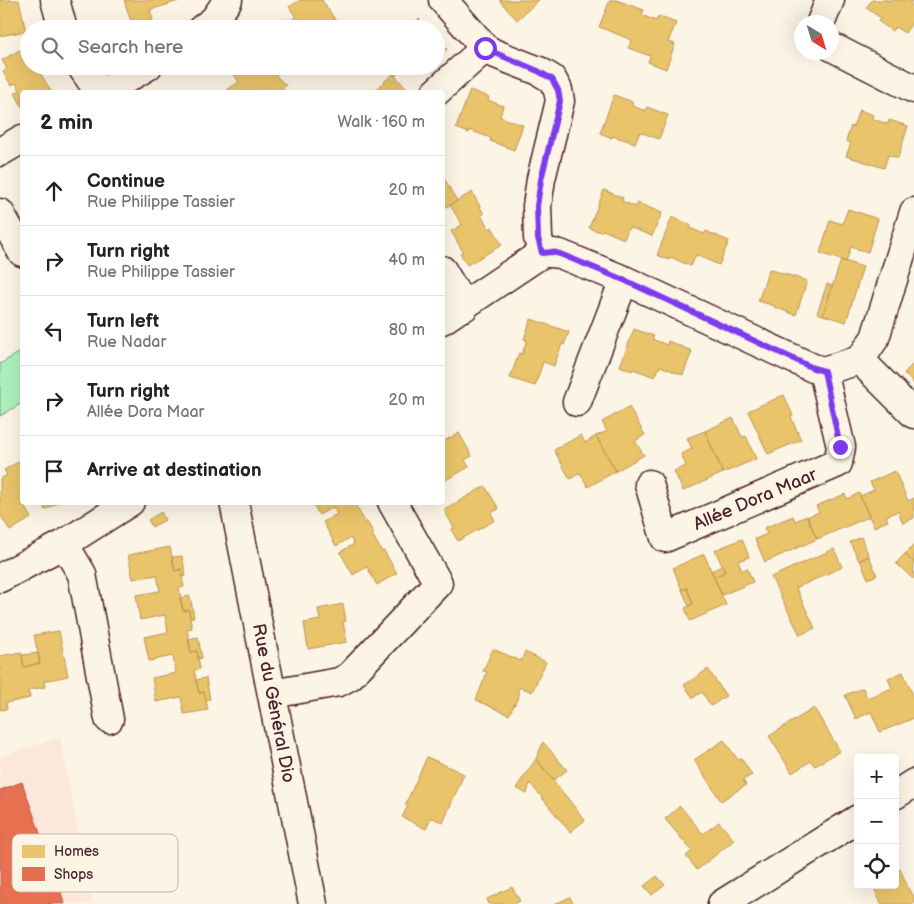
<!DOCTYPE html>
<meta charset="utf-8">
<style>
:root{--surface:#fff;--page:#f2f2f2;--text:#222;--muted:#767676;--line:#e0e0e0}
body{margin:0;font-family:"Balsamiq Sans",sans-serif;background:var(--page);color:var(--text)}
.controls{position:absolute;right:15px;bottom:15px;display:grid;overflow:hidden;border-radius:5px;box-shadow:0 5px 20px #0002}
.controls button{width:45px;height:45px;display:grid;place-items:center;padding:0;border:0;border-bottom:1px solid var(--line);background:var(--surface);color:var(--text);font:25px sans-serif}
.compass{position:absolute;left:794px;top:15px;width:45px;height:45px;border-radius:50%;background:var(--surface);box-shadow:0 5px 20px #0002;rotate:142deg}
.stop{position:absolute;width:15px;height:15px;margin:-11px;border:4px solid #7c3aed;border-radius:50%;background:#fff}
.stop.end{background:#7c3aed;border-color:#fff;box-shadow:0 1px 5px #0008}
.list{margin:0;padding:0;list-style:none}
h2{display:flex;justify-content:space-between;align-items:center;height:65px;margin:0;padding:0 20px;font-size:21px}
h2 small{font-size:16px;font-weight:400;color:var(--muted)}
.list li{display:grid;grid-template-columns:32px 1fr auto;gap:15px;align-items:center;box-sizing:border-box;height:70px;padding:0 20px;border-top:1px solid var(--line)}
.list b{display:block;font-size:19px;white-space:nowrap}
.list p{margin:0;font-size:16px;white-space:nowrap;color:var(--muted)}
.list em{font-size:16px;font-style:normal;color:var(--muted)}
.icon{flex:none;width:28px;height:28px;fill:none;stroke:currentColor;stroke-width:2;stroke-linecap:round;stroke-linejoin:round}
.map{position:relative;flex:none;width:914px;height:904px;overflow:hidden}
.search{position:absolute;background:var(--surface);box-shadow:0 5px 20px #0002;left:20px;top:20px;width:425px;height:55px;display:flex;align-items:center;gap:12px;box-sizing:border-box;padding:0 18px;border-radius:28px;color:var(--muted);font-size:19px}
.panel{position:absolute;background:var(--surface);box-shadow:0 5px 20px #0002;left:20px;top:90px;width:425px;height:415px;border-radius:5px}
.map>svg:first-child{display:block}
</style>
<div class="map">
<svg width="914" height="904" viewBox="0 0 914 904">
<rect width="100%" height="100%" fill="#fcf5e5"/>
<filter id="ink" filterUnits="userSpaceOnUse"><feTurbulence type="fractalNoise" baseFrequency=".02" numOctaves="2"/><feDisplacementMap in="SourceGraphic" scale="10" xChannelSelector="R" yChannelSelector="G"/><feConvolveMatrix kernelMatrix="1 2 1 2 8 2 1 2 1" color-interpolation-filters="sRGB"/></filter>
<g filter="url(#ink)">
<!-- built -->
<path fill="#fbe8da" d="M 60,737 L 92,904 L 0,904 L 0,757 Z"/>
<!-- green -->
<path fill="#acf1bd" stroke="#7b8874" d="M 22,351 L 22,403 L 0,416 L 0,364 Z"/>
<!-- homes -->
<path fill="#e9c46a" stroke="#b99257" d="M 0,0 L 19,0 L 26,31 L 0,36 Z
M 124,0 L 182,0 L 150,10 L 153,20 L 133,27 Z
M 300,0 L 322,0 L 336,21 L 324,29 L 277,29 L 289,19 L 290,21 L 296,17 L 289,7 Z
M 499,0 L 539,0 L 517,20 Z
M 610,0 L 616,0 L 644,10 L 642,15 L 656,21 L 658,16 L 676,23 L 668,42 L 675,44 L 666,69 L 648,62 L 650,56 L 628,48 L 632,40 L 599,27 Z
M 872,0 L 912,0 L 910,4 L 914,7 L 914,20 L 905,33 L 895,27 L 892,31 L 878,21 L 881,18 L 866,8 Z
M 419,19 L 428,29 L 409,29 Z
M 436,38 L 447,49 L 437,58 L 436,58 Z
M 25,47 L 29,53 L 29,66 L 36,66 L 51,91 L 48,92 L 22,92 L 22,107 L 15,93 L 20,90 L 16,83 L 11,85 L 3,72 L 7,69 L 2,60 Z
M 234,66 L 285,66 L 275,73 L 279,79 L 286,85 L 278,92 L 256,92 L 255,90 L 251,92 L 230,92 L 228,89 L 239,82 L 230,69 Z
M 386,66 L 406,66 L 395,76 Z
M 393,74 L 410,92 L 375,92 L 374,91 Z
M 470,90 L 489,97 L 488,100 L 503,106 L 500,117 L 523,125 L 514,150 L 490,141 L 491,138 L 469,130 L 469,133 L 456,128 Z
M 614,95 L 633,102 L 632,106 L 646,111 L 647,107 L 668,115 L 659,139 L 640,132 L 635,143 L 613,136 L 612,138 L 600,133 Z
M 859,110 L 873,115 L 872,119 L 888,124 L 889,120 L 908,126 L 898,158 L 888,155 L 884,168 L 846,156 L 851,143 L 846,141 L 851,126 L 853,127 Z
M 444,178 L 457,201 L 442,209 L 442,179 Z
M 604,190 L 623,198 L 622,201 L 636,207 L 638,203 L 662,213 L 652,236 L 629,227 L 624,239 L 603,230 L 601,232 L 589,228 Z
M 472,192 L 484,214 L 481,215 L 489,229 L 492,227 L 502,245 L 467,265 L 460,253 L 463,252 L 451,231 L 462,225 L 450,205 Z
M 848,209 L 878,219 L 868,252 L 851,247 L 846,262 L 820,253 L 830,220 L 842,224 Z
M 672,217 L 691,225 L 690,228 L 704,234 L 706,231 L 729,241 L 719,265 L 696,255 L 691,266 L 670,257 L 669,260 L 657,255 Z
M 841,260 L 863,267 L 846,322 L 823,315 Z
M 769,269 L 807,281 L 796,315 L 774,307 L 775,306 L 758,301 Z
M 827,284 L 832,286 L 823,315 L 817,313 Z
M 531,319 L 569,332 L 564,345 L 562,344 L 554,366 L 543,362 L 535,386 L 510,378 L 519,353 L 522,354 L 527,340 L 524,339 Z
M 634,329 L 654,336 L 652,339 L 667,345 L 668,341 L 692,351 L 683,375 L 660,366 L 655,377 L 633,369 L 632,371 L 620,366 Z
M 914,363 L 914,384 L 904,373 Z
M 784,395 L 793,416 L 791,417 L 801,440 L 768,454 L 748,411 Z
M 629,407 L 645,435 L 635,441 L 644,455 L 616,471 L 596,436 L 607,431 L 602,422 Z
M 733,418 L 742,437 L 746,436 L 756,459 L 723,473 L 705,431 Z
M 705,431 L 723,473 L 683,491 L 674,471 L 686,466 L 681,454 L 692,449 L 687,438 Z
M 459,433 L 472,456 L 465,460 L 469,467 L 442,482 L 442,442 Z
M 581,435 L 585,443 L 596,436 L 616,471 L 588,487 L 580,473 L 570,479 L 554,450 Z
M 20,461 L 22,466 L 22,495 L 19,497 L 31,518 L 10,531 L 0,514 L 0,479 L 7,475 L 4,470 Z
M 895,471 L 908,501 L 914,498 L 914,518 L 903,523 L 898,511 L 886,516 L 888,521 L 874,527 L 860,496 L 874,490 L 870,482 Z
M 485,486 L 499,509 L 491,513 L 495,520 L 458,541 L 451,530 L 454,528 L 444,510 Z
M 859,493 L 869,517 L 817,539 L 807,517 L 819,512 L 816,506 L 845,494 L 847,499 Z
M 41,502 L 59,502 L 45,510 Z
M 312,502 L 356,502 L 355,504 L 365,522 L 367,522 L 374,533 L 372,534 L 382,552 L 384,551 L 397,573 L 377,585 L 367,567 L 353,575 L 340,552 L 354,544 L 350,538 L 336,546 L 323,522 L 337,514 L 333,507 L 319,515 Z
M 161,512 L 165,520 L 152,527 L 148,520 Z
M 793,516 L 795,521 L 807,516 L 817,539 L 765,562 L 755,539 L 767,534 L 764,528 Z
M 861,537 L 869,556 L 859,561 L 850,542 Z
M 742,539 L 749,557 L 738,561 L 742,571 L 747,568 L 753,582 L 722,595 L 714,577 L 725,572 L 715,550 Z
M 914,545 L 914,563 L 905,554 Z
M 170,547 L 175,571 L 181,569 L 182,577 L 184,587 L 179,588 L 183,611 L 189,610 L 190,618 L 192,628 L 187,629 L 191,652 L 197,651 L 200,669 L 194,670 L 199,693 L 204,692 L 208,710 L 184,714 L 181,697 L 156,702 L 152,678 L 176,673 L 173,656 L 149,661 L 144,637 L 168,632 L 165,615 L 140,620 L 136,595 L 160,591 L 157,575 L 133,579 L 128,555 Z
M 834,549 L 842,567 L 796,588 L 815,628 L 800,635 L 771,577 Z
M 704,554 L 726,605 L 690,621 L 685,608 L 693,604 L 687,588 L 682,590 L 673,568 Z
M 905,554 L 914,563 L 913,579 L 896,563 Z
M 182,556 L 186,576 L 182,577 L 181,569 L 175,571 L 172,557 Z
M 869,556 L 877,575 L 868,579 L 860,560 Z
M 722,566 L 725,572 L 714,577 L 711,571 Z
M 687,588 L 693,604 L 689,606 L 682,590 Z
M 190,596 L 194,617 L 190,618 L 189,610 L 183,611 L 180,598 Z
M 343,604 L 346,621 L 343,622 L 347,642 L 308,649 L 304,623 L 320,620 L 318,609 Z
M 59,631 L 68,676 L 44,681 L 45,687 L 28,690 L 30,698 L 6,703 L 7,709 L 0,710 L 0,685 L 2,685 L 0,676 L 0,656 L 21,652 L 24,667 L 40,663 L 34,635 Z
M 198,637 L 202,658 L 198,659 L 197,651 L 191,652 L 188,639 Z
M 493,649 L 521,661 L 525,652 L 546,662 L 532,692 L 520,687 L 517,693 L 520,694 L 509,715 L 476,700 L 487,672 L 483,671 Z
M 38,653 L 40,663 L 24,667 L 22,655 Z
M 708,669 L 726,696 L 711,706 L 702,692 L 693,698 L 684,685 Z
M 903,672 L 914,698 L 914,718 L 880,732 L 871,712 L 856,719 L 845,695 L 863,688 L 867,698 L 892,688 L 888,678 Z
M 206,678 L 210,699 L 206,700 L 204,692 L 199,693 L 196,680 Z
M 814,708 L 840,751 L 815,766 L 811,761 L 792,773 L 769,736 Z
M 724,740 L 738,760 L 741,758 L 752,775 L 743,780 L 746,785 L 721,801 L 694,760 Z
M 543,742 L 567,770 L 554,780 L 536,759 Z
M 427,757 L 464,774 L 443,823 L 431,817 L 426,829 L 402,817 L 408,806 L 405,805 Z
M 536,759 L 585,820 L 570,832 L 530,783 L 527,794 L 516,788 Z
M 680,806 L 703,834 L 719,822 L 734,840 L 697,870 L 686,856 L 692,851 L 665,819 Z
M 900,869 L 910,892 L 911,891 L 914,897 L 914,904 L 881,904 L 873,885 L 895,885 L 895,871 Z
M 657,876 L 665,885 L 652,895 L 644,886 Z
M 512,887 L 520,901 L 514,904 L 489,904 L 487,899 Z
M 570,897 L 573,904 L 555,904 Z"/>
<!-- shops -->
<path fill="#e76f51" stroke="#b85746" d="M 22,782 L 65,904 L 0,904 L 0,790 Z"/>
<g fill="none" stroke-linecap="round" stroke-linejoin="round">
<!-- street casing -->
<g stroke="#4a1f2b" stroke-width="31">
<path id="street" d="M 55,0 L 63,29
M 443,0 L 485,48 L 493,53 L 539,71 L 552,79 L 558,90 L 560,101 L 541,179 L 537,206 L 538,238 L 542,253
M 821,22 L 830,0
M 202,29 L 214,20 L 228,0
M 832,47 L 914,89
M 81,66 L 99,92
M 104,92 L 148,66
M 436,92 L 485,48
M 0,152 L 22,139
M 0,213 L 22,252
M 442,270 L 464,307
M 442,320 L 542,253 L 552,253 L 560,254 L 624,280 L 813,368 L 823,371 L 860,360 L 914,414
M 860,360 L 875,338 L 914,212
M 577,402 L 624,280
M 649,484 L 665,538 L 838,463 L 841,447 L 823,371
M 234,502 L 313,904
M 64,544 L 82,574 L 109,719
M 0,578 L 64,544 L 130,502
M 272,694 L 339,682 L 350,676 L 438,583 L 392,502"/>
</g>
<!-- secondary casing -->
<g stroke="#4a1f2b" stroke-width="31">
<path id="secondary" d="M 895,795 L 914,783
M 722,904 L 858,819"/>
</g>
<!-- street -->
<use href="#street" stroke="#fcf5e5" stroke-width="28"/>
<!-- secondary -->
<use href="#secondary" stroke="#fcf5e5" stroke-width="28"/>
</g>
</g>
<g fill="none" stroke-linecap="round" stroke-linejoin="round" filter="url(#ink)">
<!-- route -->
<path stroke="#7c3aed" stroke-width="6" d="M 485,48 L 493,52 L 538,71 L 552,79 L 558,90 L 560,101 L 541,180 L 537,206 L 538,238 L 542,253 L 552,252 L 560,254 L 624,280 L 813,368 L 824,371 L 840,447"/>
</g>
<g text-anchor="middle" stroke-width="5" stroke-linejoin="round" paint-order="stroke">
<!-- street labels -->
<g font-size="18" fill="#4a1f2b" stroke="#fcf5e5">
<text transform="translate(755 499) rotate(-23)" y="6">Allée Dora Maar</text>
<text transform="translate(274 703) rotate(79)" y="6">Rue du Général Dio</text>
</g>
</g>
<!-- legend -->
<rect x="12" y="834" width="166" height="58" rx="8" fill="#fcf5e5" stroke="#c7b5ad" stroke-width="1"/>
<rect x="22" y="845" width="23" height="13" fill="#e9c46a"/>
<rect x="22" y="867" width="23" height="14" fill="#e76f51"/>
<g font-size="14" fill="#4a1f2b">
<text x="54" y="856">Homes</text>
<text x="54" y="879">Shops</text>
</g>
</svg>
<div class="controls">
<button>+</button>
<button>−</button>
<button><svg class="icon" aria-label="locate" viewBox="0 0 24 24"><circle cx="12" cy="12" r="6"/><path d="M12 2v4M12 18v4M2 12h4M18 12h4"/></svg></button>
</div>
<svg class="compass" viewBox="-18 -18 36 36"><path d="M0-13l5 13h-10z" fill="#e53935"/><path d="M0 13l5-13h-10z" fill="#767676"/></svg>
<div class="stop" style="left:485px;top:48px"></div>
<div class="stop end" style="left:840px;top:447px"></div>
<div class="search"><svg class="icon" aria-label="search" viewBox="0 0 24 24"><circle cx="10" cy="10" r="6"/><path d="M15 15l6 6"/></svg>Search here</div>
<section class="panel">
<h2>2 min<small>Walk · 160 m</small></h2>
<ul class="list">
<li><svg class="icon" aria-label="ahead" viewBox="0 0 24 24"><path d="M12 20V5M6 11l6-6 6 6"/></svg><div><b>Continue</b><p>Rue Philippe Tassier</p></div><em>20 m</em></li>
<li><svg class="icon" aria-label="right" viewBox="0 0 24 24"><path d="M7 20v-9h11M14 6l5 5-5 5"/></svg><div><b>Turn right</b><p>Rue Philippe Tassier</p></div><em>40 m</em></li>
<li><svg class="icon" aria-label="left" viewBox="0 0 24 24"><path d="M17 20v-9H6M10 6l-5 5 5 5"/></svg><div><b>Turn left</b><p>Rue Nadar</p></div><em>80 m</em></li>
<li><svg class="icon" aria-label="right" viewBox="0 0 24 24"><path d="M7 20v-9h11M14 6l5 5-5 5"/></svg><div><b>Turn right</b><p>Allée Dora Maar</p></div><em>20 m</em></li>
<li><svg class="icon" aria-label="arrive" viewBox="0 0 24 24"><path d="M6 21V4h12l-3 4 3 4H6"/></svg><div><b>Arrive at destination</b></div></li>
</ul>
</section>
</div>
